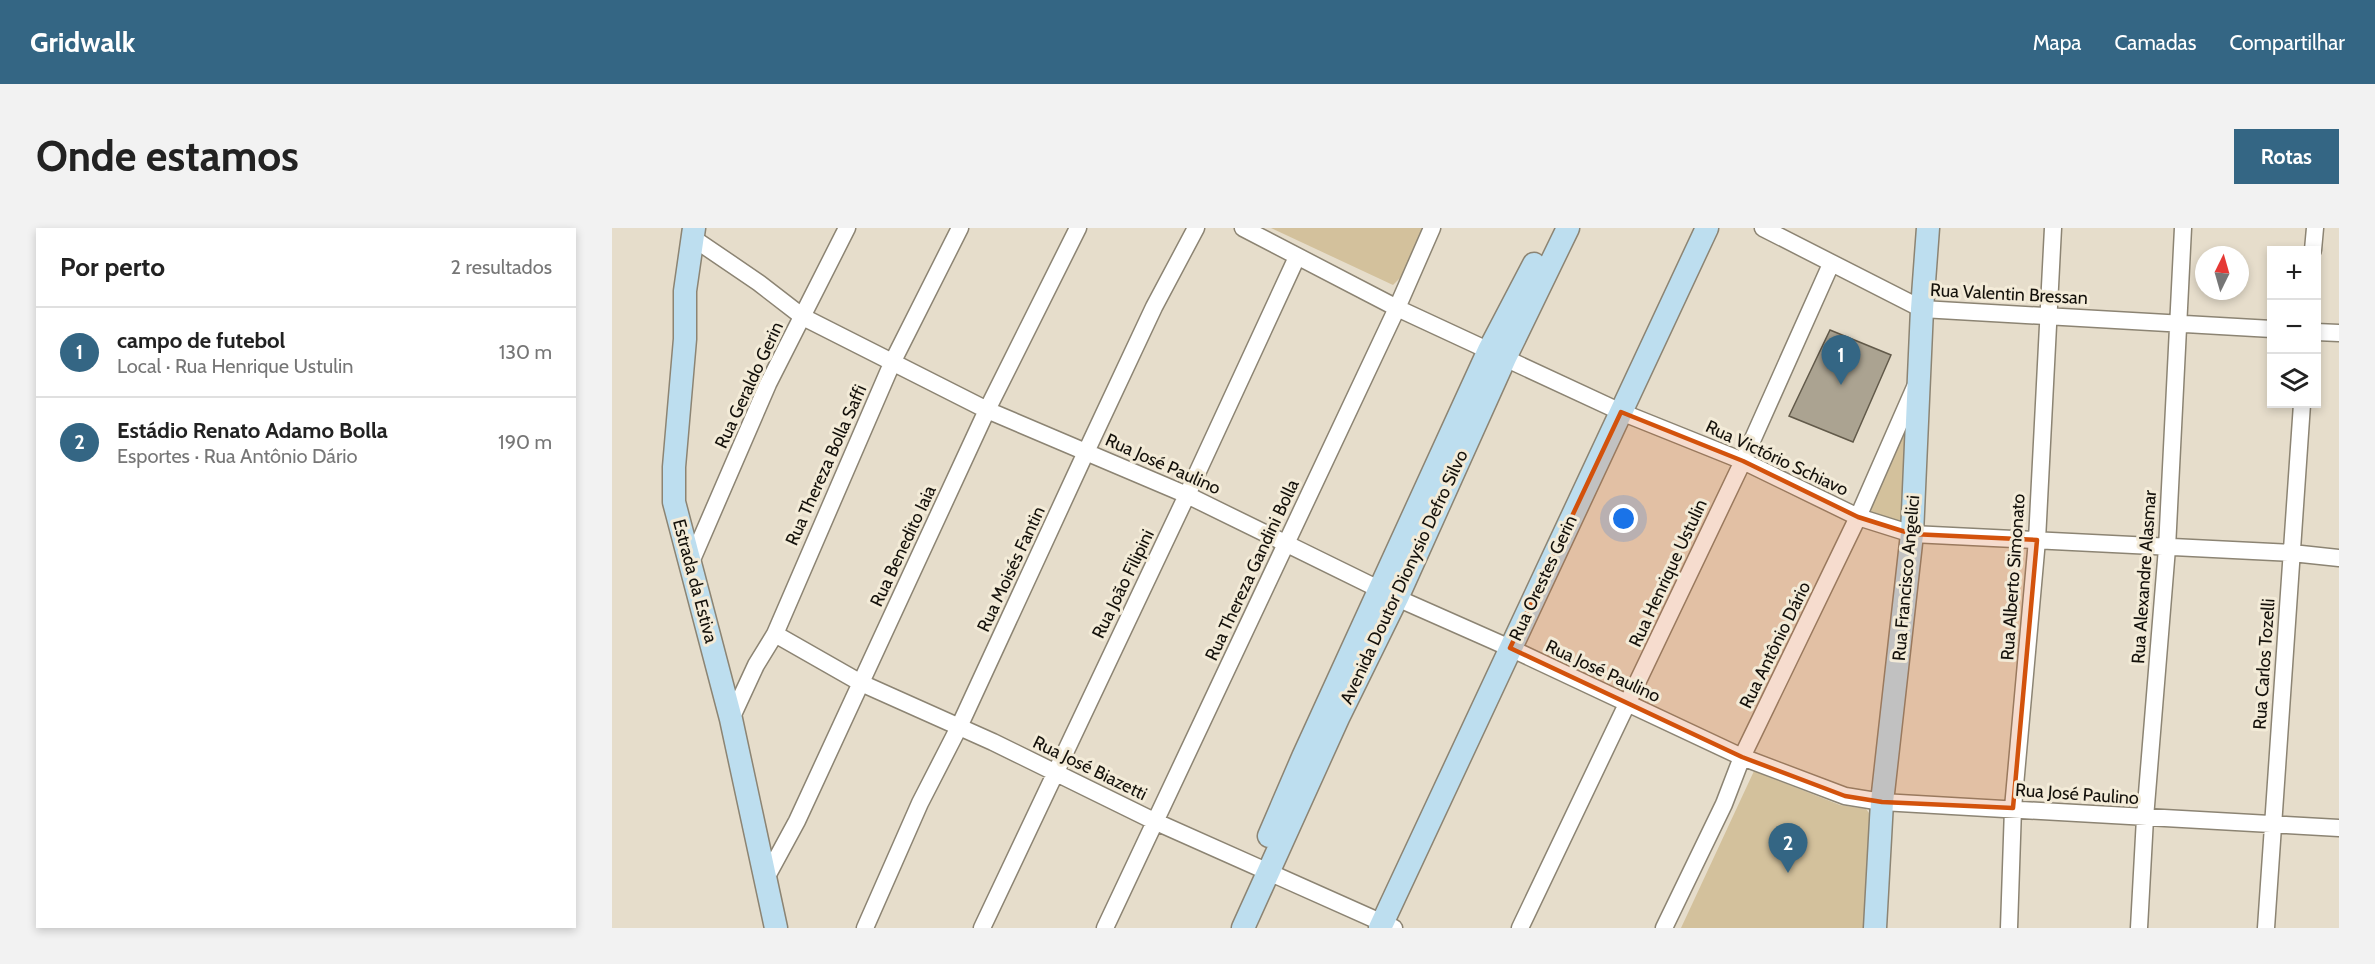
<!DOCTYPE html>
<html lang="pt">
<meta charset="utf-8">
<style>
:root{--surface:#fff;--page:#f2f2f2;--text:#222;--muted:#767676;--line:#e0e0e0;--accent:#346684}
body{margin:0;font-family:Cabin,sans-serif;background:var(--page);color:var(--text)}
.controls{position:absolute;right:18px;top:18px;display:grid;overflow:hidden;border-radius:0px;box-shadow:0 3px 9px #0003}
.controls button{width:54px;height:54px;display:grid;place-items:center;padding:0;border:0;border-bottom:2px solid var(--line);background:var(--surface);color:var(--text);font:30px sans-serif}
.compass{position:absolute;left:1583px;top:18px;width:54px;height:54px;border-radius:50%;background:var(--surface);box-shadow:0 3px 9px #0003;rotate:5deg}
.you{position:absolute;left:1012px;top:291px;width:21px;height:21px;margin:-15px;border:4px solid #fff;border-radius:50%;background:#1a73e8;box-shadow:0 0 0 9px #1a73e833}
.badge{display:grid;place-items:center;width:39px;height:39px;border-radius:50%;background:var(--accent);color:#fff;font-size:20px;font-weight:700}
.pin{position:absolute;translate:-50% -50px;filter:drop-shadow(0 2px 3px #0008)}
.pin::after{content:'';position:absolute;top:32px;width:21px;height:18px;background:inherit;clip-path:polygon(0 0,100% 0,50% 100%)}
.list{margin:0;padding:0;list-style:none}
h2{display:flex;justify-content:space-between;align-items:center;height:78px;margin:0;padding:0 24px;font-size:26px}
h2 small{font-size:20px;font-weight:400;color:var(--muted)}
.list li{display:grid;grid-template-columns:39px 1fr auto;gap:18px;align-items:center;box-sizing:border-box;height:90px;padding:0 24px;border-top:2px solid var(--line)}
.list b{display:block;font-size:22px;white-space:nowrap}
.list p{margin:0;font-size:20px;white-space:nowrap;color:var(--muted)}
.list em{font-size:20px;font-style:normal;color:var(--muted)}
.icon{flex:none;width:33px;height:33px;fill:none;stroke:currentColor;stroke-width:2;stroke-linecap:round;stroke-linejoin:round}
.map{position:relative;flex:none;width:1727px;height:700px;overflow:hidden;border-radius:0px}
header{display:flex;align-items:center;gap:36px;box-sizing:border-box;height:84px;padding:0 30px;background:var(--accent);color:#fff}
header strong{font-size:28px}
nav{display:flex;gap:33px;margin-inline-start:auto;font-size:21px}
.intro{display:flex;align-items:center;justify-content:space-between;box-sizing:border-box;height:144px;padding:0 36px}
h1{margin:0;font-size:42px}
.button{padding:15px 27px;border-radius:0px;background:var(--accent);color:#fff;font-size:21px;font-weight:700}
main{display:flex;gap:36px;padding:0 36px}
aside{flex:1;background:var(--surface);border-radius:0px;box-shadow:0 3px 9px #0003}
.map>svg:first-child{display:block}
</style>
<header>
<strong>Gridwalk</strong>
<nav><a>Mapa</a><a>Camadas</a><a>Compartilhar</a></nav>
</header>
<div class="intro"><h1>Onde estamos</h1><a class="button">Rotas</a></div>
<main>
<aside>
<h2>Por perto<small>2 resultados</small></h2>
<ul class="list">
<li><span class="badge">1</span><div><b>campo de futebol</b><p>Local · Rua Henrique Ustulin</p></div><em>130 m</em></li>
<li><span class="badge">2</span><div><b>Estádio Renato Adamo Bolla</b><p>Esportes · Rua Antônio Dário</p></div><em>190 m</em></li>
</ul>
</aside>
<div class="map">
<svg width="1727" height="700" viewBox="0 0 1727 700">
<rect width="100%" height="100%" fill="#e6ddcb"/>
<!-- green -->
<path fill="#d3c19c" d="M 659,0 L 810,0 L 789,49 L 781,57 Z
M 1304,166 L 1299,302 L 1252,289 Z
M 1142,543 L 1228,577 L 1254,581 L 1260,589 L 1254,700 L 1069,700 Z"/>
<!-- building -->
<path fill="#aba391" stroke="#625a4a" stroke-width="1.5" d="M 1218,102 L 1279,127 L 1241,214 L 1177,188 Z"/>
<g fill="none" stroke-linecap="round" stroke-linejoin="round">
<!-- street casing -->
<g stroke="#8c8473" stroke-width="19">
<path id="street" d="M 631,0 L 785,80 L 1009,184 L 1131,233 L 1246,289 L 1300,306 L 1680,325 L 1727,330
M 1151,0 L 1310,81 L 1660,101
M 81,10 L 147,55 L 191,89 L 375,182 L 575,267 L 785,370 L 898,420 L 1130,529 L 1233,568 L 1270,574 L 1727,600
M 1701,22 L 1703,0
M 1704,104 L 1727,105
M 79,334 L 156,156 L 235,0
M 163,406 L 249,455 L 381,514 L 542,593 L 782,700
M 119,491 L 144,437 L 163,406 L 281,133 L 348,0
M 153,652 L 185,593 L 375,182 L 466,0
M 253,700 L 308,575 L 347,499 L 474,224 L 542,79 L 584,0
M 370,700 L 575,267 L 685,29
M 493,700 L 785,80 L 820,0
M 908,700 L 1131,233 L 1219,36
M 1052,700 L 1112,576 L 1130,529 L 1246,289 L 1303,159
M 1397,700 L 1401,580 L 1425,312 L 1441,0
M 1527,700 L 1533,590 L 1555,320 L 1571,0
M 1654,700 L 1690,176"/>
</g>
<!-- secondary casing -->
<g stroke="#8c8473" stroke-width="25">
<path id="secondary" d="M 82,0 L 73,63 L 73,111 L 62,239 L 62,274 L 119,491 L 164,700
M 657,608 L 691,529 L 877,122 L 922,36
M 631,700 L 726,490 L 785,370 L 893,130 L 956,0
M 768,700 L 1095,0
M 1263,700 L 1270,574 L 1300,306 L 1310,81 L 1316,0"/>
</g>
<!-- street -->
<use href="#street" stroke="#fff" stroke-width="16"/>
<!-- secondary -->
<use href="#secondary" stroke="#bddeef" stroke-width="22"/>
</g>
<!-- marked area -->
<path fill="#d3520c" fill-opacity="0.2" stroke="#d3520c" stroke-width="4.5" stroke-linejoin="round" d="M 1009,184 L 1131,233 L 1246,289 L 1300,306 L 1425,312 L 1401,580 L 1270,574 L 1233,568 L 1130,529 L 898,420 Z"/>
<g text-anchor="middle" stroke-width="6" stroke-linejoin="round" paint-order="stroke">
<!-- street labels -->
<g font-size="18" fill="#14110b" stroke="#f3ebd8">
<text transform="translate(1397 66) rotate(3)" y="6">Rua Valentin Bressan</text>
<text transform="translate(137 157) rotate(-65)" y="6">Rua Geraldo Gerin</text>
<text transform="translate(1165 230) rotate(25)" y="6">Rua Victório Schiavo</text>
<text transform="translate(551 236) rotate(24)" y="6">Rua José Paulino</text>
<text transform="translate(214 237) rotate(-66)" y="6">Rua Thereza Bolla Saffi</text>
<text transform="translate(291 318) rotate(-65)" y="6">Rua Benedito Iaia</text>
<text transform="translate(399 341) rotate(-65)" y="6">Rua Moisés Fantin</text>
<text transform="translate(640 342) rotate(-65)" y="6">Rua Thereza Gandini Bolla</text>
<text transform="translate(1056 345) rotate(-65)" y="6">Rua Henrique Ustulin</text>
<text transform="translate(792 349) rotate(-65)" y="6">Avenida Doutor Dionysio Defro Silvo</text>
<text transform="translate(1401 349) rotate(-86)" y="6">Rua Alberto Simonato</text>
<text transform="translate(1532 349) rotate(-86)" y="6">Rua Alexandre Alasmar</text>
<text transform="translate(931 350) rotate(-65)" y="6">Rua Orestes Gerin</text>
<text transform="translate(1294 350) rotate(-85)" y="6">Rua Francisco Angelici</text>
<text transform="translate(83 353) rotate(75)" y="6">Estrada da Estiva</text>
<text transform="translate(511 356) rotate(-64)" y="6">Rua João Filipini</text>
<text transform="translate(1163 417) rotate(-64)" y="6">Rua Antônio Dário</text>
<text transform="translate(1652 436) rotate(-86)" y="6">Rua Carlos Tozelli</text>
<text transform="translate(991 443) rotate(25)" y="6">Rua José Paulino</text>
<text transform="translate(478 540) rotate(26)" y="6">Rua José Biazetti</text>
<text transform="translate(1465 566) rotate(4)" y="6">Rua José Paulino</text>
</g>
</g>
</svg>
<div class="controls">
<button>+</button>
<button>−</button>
<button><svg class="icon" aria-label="layers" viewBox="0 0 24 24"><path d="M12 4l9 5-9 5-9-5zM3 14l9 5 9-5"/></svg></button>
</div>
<svg class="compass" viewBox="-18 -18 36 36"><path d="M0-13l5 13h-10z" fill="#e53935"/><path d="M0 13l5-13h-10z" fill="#767676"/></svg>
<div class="you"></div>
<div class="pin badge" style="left:1229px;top:157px">1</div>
<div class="pin badge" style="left:1176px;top:645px">2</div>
</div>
</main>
